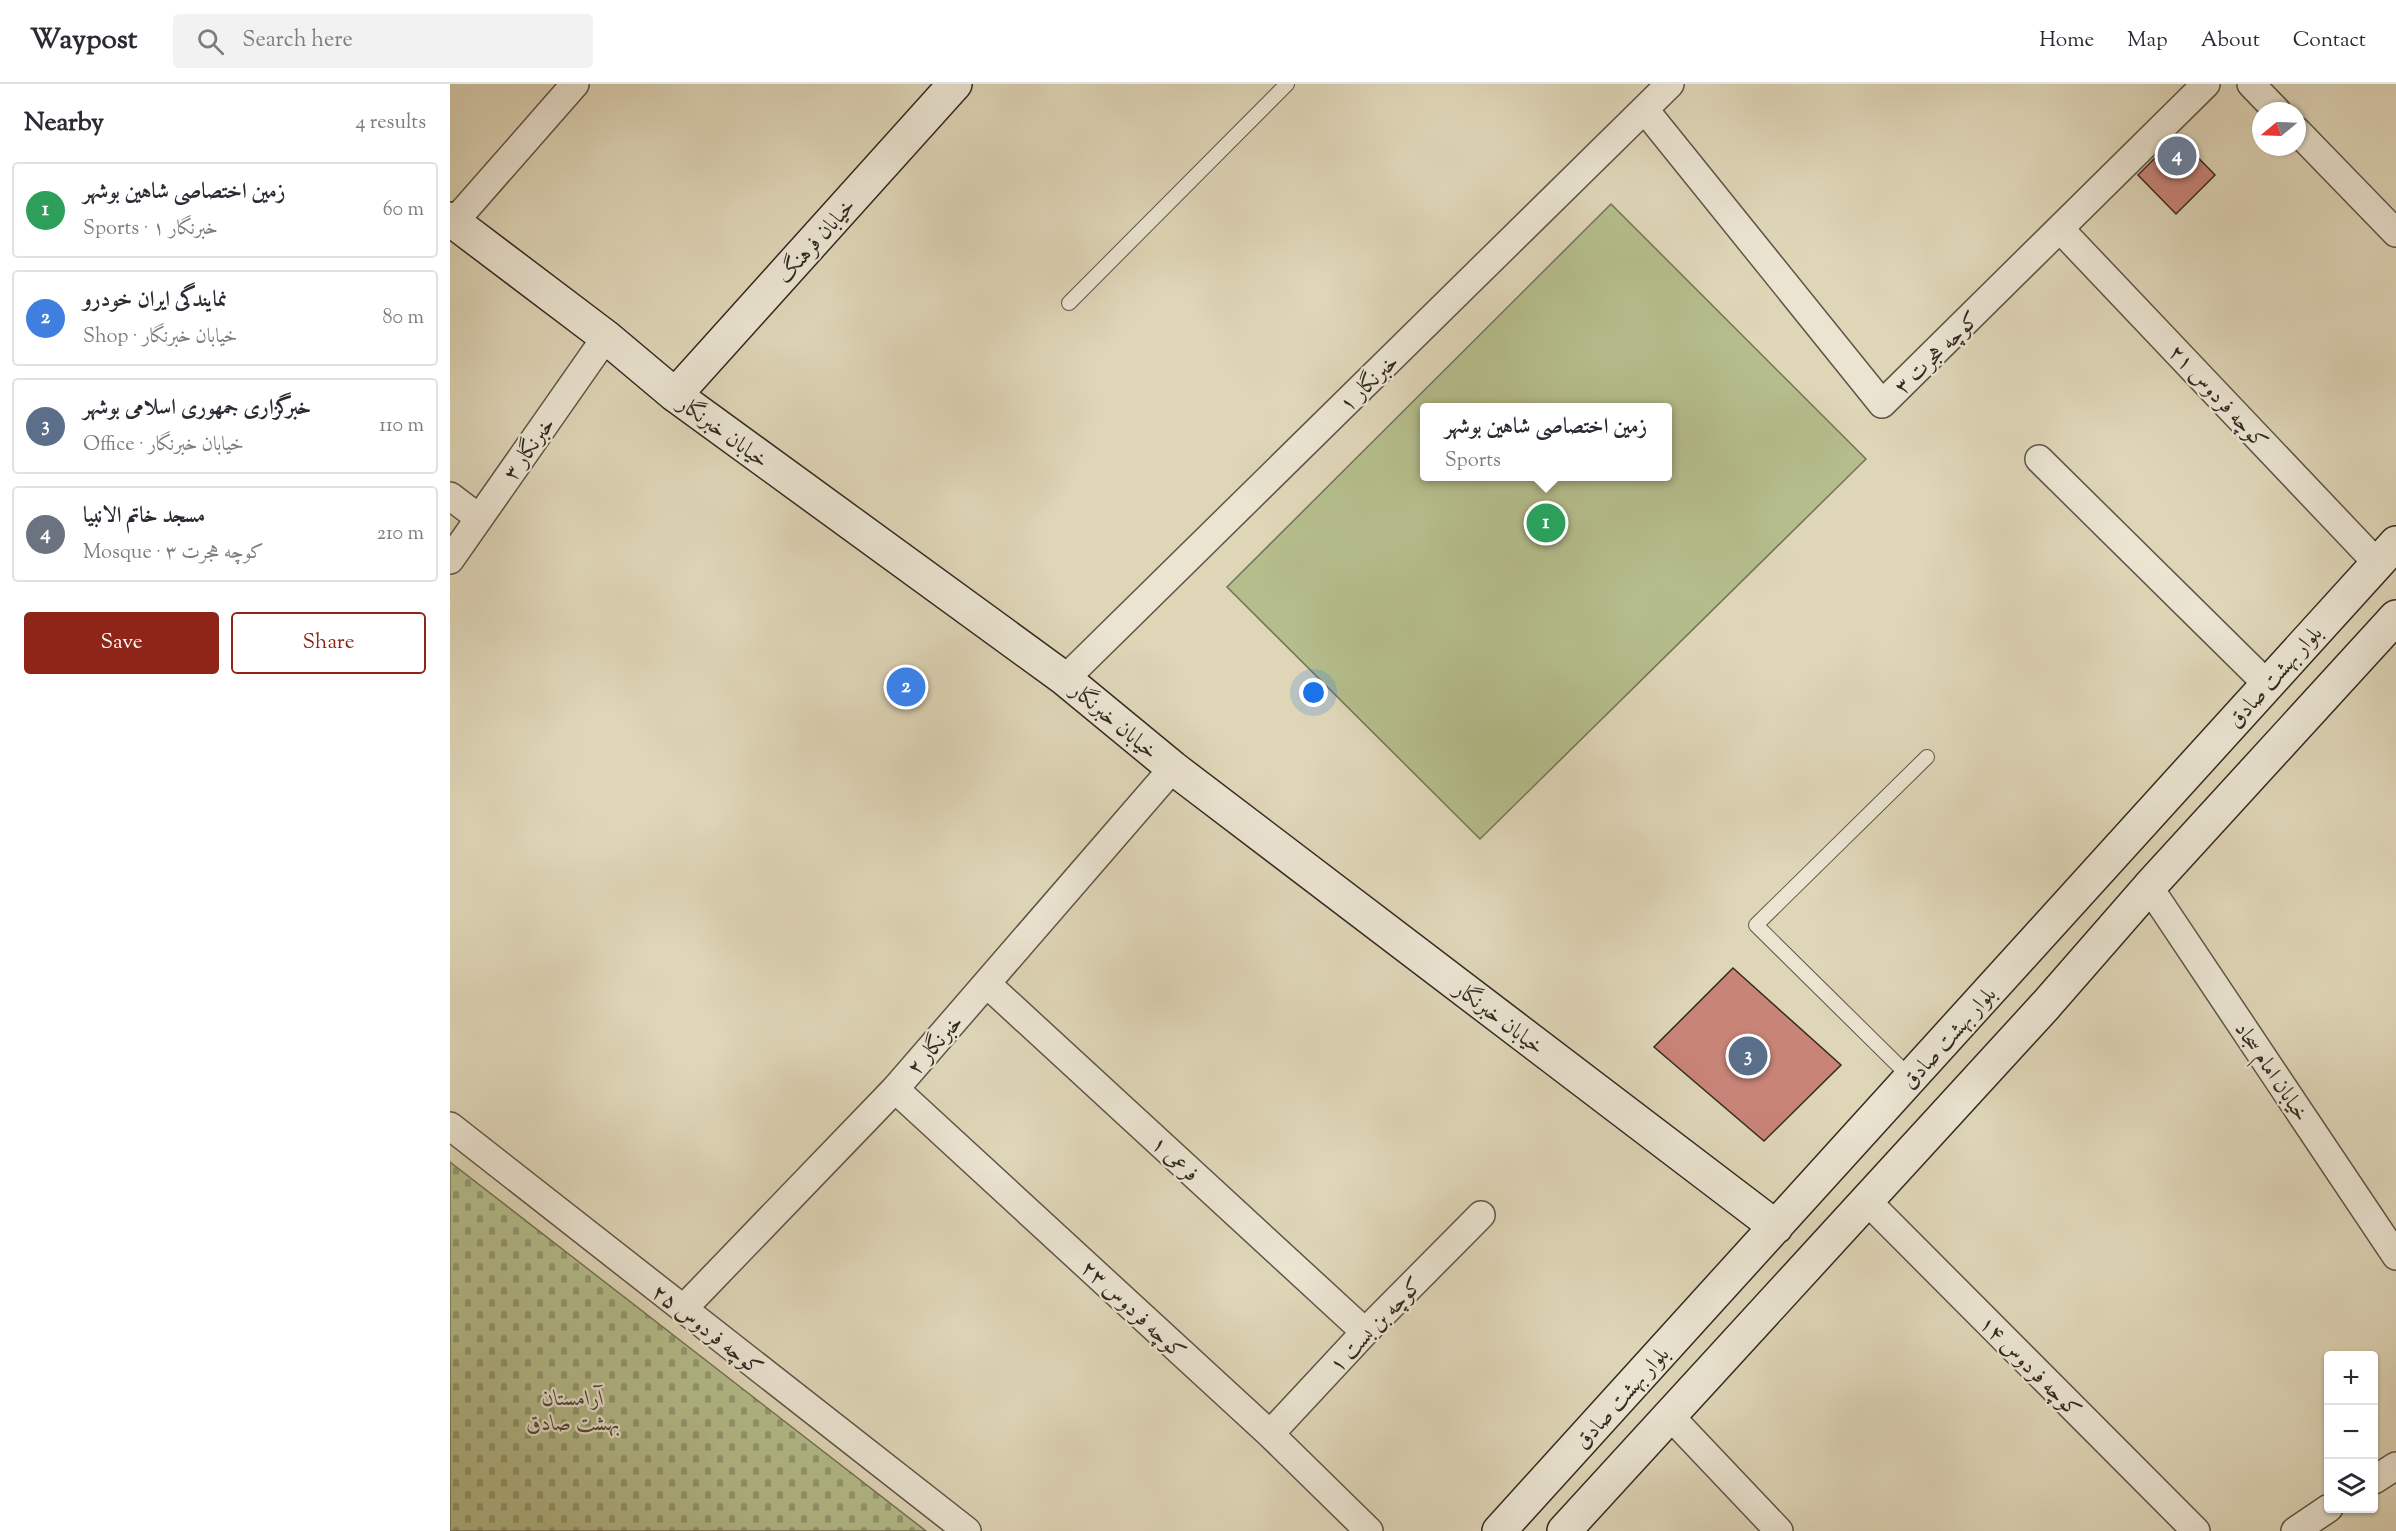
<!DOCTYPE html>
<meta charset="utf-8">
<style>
:root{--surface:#fff;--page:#f2f2f3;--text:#2b2b33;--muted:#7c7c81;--line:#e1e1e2;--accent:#8f2418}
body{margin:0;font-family:"Sorts Mill Goudy",Amiri,serif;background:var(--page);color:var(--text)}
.controls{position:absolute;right:18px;bottom:18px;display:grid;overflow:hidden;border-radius:6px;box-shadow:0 2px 4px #0004}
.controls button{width:54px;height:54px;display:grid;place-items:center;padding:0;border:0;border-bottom:2px solid var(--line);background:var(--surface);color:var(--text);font:30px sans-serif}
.compass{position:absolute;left:1802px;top:18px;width:54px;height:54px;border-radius:50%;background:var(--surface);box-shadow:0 2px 4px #0004;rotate:251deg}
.you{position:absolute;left:864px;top:609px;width:21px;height:21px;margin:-15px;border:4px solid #fff;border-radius:50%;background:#1a73e8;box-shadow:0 0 0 9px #1a73e833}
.badge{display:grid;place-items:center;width:39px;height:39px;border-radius:50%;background:var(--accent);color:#fff;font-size:20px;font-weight:700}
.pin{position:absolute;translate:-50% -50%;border:3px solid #fff;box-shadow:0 2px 6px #0006}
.popup{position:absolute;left:970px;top:319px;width:252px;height:78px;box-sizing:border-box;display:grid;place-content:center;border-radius:6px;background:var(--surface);filter:drop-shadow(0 2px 4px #0005);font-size:20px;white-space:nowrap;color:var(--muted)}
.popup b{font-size:22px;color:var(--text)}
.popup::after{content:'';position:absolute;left:50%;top:100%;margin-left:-12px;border:12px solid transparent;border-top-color:var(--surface)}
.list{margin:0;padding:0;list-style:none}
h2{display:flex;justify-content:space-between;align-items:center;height:78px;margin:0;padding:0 24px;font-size:26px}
h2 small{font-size:20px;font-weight:400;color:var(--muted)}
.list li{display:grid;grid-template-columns:39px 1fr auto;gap:18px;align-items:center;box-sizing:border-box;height:96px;margin:0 12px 12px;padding:0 12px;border:2px solid var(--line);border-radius:6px}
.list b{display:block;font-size:22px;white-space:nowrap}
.list p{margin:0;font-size:20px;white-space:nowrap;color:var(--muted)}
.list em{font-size:20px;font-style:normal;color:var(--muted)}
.actions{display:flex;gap:12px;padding:18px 24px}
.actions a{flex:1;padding:14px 0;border:2px solid var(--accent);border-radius:6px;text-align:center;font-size:21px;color:var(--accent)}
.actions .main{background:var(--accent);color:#fff}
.icon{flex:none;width:33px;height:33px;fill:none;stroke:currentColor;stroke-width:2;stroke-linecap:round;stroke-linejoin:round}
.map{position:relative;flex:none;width:1946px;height:1447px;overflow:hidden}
header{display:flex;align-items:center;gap:36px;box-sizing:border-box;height:84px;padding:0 30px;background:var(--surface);border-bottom:2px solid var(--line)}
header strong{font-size:28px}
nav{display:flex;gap:33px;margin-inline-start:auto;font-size:21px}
.search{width:420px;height:54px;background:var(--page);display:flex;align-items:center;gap:15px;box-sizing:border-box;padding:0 21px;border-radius:6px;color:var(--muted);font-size:22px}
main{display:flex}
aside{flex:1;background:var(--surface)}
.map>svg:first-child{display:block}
</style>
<header>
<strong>Waypost</strong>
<div class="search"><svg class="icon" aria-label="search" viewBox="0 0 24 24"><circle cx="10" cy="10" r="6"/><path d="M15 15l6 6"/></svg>Search here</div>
<nav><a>Home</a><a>Map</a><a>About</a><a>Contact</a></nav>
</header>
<main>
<aside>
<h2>Nearby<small>4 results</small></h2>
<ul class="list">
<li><span class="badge" style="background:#2e9e5b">1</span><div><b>زمین اختصاصی شاهین بوشهر</b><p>Sports · خبرنگار ۱</p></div><em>60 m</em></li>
<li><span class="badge" style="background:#3f7fe0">2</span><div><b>نمایندگی ایران خودرو</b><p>Shop · خیابان خبرنگار</p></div><em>80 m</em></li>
<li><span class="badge" style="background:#5c6f8a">3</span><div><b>خبرگزاری جمهوری اسلامی بوشهر</b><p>Office · خیابان خبرنگار</p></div><em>110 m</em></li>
<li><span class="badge" style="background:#6b7280">4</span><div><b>مسجد خاتم الانبیا</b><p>Mosque · کوچه هجرت ۳</p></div><em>210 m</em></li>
</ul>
<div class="actions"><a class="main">Save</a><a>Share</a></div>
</aside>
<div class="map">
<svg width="1946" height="1447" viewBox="0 0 1946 1447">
<defs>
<pattern id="cemetery-stones" width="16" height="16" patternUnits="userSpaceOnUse" patternTransform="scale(1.5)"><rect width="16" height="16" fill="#b5bd8c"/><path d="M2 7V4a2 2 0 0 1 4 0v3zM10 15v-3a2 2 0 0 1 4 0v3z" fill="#949a72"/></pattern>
</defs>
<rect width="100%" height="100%" fill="#dfd6b8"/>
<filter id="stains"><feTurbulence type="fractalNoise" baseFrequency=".00333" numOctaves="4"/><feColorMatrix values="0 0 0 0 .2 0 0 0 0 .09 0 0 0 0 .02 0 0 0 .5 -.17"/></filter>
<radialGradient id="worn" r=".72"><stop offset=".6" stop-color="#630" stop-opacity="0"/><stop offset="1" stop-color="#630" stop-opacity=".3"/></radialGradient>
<!-- cemetery -->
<path fill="url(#cemetery-stones)" stroke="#747456" stroke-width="1.5" d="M 0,1078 L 476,1447 L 0,1447 Z"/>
<!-- pitch -->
<path fill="#b5bd8c" stroke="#747456" stroke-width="1.5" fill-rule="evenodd" d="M 1161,120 L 1416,375 L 1030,755 L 777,503 ZM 974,324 L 1218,324 L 1218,392 L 974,392 Z"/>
<!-- building -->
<path fill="#c98478" stroke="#342a20" stroke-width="1.5" d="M 1727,52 L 1765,91 L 1726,130 L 1688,91 Z
M 1283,884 L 1391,981 L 1314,1057 L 1204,963 Z"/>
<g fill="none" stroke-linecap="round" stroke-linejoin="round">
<!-- lane casing -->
<g stroke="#5f5546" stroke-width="16">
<path id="lane" d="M 619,219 L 837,0
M 1461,994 L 1306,841 L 1477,673"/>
</g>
<!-- street casing -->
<g stroke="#5f5546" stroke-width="30">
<path id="street" d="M 1801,0 L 1827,27
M 1195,26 L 1432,320 L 1756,0
M 1847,47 L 1946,149
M 4,138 L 125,0
M 1611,146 L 1927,479
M 1589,375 L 1817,600
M 0,412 L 29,434
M 0,476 L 156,253
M 615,595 L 1220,0
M 1699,803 L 1946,1172
M 537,900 L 915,1248
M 445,1005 L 820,1350 L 919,1447
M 0,1042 L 517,1447
M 1416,1116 L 1746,1447
M 233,1225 L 445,1005 L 723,684
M 1219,1331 L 1329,1447
M 820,1350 L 915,1248 L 1031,1131
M 1924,1396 L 1946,1382
M 1845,1447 L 1879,1424"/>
</g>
<!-- secondary casing -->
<g stroke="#342a20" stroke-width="36">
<path id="secondary" d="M 0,135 L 156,253 L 225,311 L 615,595 L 723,684 L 1326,1143
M 225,311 L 505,0
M 1049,1447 L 1946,459
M 1114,1447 L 1596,921 L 1699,803 L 1946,533"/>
</g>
<!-- lane -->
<use href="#lane" stroke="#eae4d1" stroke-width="14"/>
<!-- street -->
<use href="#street" stroke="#eae4d1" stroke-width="27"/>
<!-- secondary -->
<use href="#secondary" stroke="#eae4d1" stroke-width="33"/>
</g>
<g text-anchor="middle" stroke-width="4.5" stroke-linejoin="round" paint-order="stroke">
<!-- street labels -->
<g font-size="22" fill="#342a20" stroke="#eae4d1">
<text transform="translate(365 156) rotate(-48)" y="8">خیابان فرهنگ</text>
<text transform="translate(1486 268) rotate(-44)" y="8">کوچه هجرت ۳</text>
<text transform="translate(918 298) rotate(-44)" y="8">خبرنگار ۱</text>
<text transform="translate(1769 312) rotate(47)" y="8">کوچه فردوس ۲۱</text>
<text transform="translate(274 347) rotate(36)" y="8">خیابان خبرنگار</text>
<text transform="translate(78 364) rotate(-55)" y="8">خبرنگار ۳</text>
<text transform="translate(1824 592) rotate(-48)" y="8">بلوار بهشت صادق</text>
<text transform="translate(665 636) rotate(40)" y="8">خیابان خبرنگار</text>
<text transform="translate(1050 933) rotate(37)" y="8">خیابان خبرنگار</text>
<text transform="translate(1498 953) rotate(-48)" y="8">بلوار بهشت صادق</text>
<text transform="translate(484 960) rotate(-49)" y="8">خبرنگار ۲</text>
<text transform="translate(1823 987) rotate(56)" y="8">خیابان امام سجاد</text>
<text transform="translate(726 1074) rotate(43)" y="8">فرعی ۱</text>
<text transform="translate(684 1225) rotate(43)" y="8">کوچه فردوس ۲۳</text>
<text transform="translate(925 1240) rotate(-46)" y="8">کوچه بن بست ۱</text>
<text transform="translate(258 1245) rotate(38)" y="8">کوچه فردوس ۲۵</text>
<text transform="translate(1581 1282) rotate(45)" y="8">کوچه فردوس ۱۴</text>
<text transform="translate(1171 1313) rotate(-48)" y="8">بلوار بهشت صادق</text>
</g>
<!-- park labels -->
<g font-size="22" font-style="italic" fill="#4e4736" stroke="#eae4d1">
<text x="123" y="1321">آرامستان<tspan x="123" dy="25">بهشت صادق</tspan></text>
</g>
</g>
<rect width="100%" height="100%" filter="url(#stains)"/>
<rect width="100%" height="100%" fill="url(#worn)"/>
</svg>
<div class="controls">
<button>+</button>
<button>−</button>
<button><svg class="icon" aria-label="layers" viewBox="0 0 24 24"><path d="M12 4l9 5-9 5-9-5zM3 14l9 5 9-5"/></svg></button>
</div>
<svg class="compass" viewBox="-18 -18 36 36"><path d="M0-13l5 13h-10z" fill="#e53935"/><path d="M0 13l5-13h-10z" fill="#7c7c81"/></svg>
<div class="you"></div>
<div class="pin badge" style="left:1096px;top:439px;background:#2e9e5b">1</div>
<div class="popup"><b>زمین اختصاصی شاهین بوشهر</b>Sports</div>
<div class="pin badge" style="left:456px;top:603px;background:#3f7fe0">2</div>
<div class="pin badge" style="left:1298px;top:972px;background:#5c6f8a">3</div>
<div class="pin badge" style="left:1727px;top:72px;background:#6b7280">4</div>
</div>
</main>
